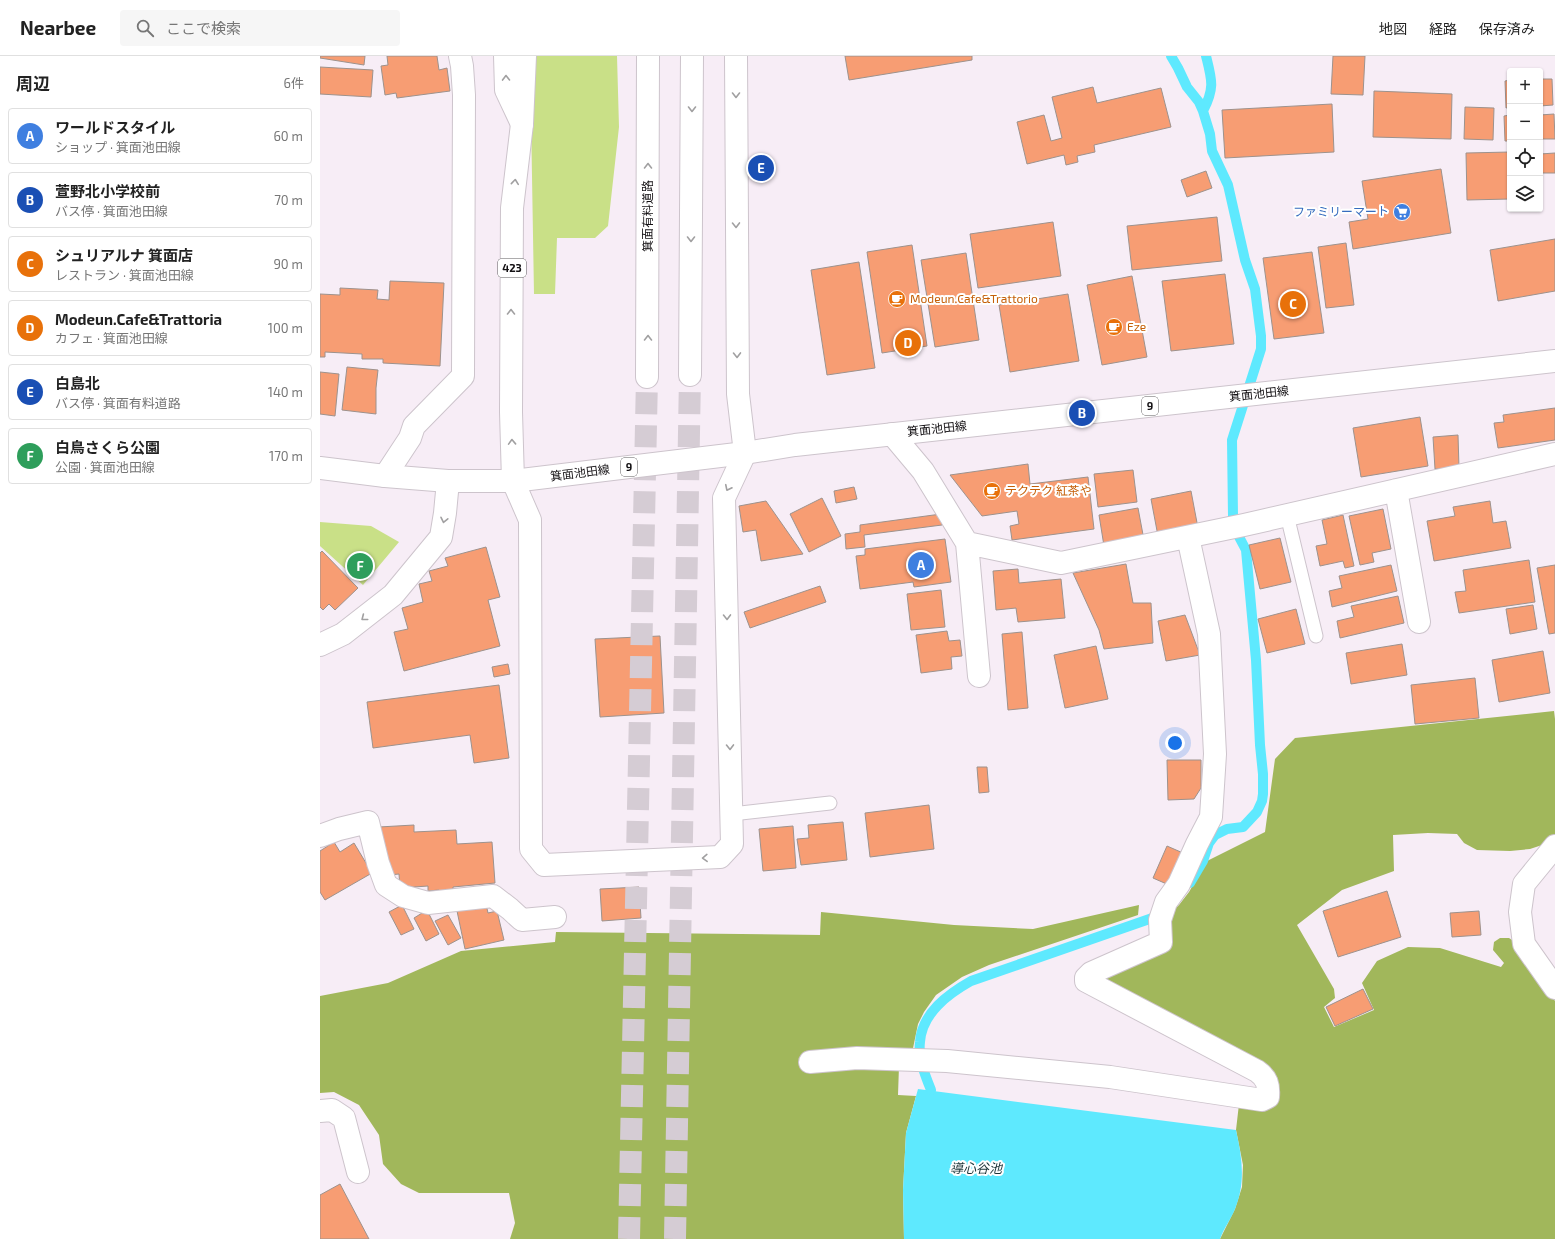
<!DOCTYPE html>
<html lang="ja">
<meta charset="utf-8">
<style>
:root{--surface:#fff;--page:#f6f6f6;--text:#222;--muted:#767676;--line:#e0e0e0;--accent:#d93025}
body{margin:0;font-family:"Exo 2","Noto Sans JP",sans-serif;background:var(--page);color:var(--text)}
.controls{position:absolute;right:12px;top:12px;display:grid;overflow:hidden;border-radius:4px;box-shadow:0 1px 3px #0004}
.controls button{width:36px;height:36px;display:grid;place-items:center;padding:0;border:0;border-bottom:1px solid var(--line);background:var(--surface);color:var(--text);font:20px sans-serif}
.you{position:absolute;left:855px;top:687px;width:14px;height:14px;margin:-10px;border:3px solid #fff;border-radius:50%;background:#1a73e8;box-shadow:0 0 0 6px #1a73e833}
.badge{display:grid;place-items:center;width:26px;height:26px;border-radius:50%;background:var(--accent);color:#fff;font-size:13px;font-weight:700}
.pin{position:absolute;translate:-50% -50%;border:2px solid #fff;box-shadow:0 1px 4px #0006}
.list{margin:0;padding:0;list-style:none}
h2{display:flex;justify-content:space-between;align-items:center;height:52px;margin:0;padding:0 16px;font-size:17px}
h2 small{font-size:13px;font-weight:400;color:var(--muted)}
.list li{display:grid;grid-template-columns:26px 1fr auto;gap:12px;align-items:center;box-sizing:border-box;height:56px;margin:0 8px 8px;padding:0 8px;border:1px solid var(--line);border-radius:4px}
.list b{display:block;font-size:15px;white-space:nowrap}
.list p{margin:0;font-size:13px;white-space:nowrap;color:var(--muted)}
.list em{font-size:13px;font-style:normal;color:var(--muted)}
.icon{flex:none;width:22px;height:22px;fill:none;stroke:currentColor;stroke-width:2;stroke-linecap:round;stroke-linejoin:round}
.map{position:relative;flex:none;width:1235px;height:1183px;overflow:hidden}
header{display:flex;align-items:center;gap:24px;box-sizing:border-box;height:56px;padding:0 20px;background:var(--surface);border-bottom:1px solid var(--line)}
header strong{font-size:19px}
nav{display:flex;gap:22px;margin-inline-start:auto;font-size:14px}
.search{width:280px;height:36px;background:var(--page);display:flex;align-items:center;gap:10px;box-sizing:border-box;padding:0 14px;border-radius:4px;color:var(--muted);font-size:15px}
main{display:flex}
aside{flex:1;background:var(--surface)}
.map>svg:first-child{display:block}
</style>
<header>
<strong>Nearbee</strong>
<div class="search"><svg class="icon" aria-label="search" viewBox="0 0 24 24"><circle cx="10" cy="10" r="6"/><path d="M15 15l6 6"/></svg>ここで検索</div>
<nav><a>地図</a><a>経路</a><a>保存済み</a></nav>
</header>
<main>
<aside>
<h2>周辺<small>6件</small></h2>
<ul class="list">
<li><span class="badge" style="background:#3f7fe0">A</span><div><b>ワールドスタイル</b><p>ショップ · 箕面池田線</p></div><em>60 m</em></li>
<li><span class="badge" style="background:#1a4fb4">B</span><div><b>萱野北小学校前</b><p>バス停 · 箕面池田線</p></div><em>70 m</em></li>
<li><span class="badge" style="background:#e8710a">C</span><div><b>シュリアルナ 箕面店</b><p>レストラン · 箕面池田線</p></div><em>90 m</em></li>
<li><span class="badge" style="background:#e8710a">D</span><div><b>Modeun.Cafe&amp;Trattoria</b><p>カフェ · 箕面池田線</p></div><em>100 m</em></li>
<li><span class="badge" style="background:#1a4fb4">E</span><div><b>白島北</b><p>バス停 · 箕面有料道路</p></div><em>140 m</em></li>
<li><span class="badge" style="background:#2e9e5b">F</span><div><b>白鳥さくら公園</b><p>公園 · 箕面池田線</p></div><em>170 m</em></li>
</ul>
</aside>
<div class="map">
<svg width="1235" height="1183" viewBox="0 0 1235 1183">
<rect width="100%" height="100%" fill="#f7edf6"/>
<!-- green -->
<path fill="#c9e087" d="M 215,0 L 297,0 L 299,71 L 288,170 L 275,182 L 237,182 L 235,238 L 214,238 L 211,61 Z
M 0,466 L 51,470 L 79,486 L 43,529 L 0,490 Z"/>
<!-- forest -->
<path fill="#a1b75b" d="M 1234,655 L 1235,663 L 1235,778 L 1231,786 L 1210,793 L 1190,795 L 1157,794 L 1144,787 L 1137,778 L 1108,777 L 1073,779 L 1074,815 L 1022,834 L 977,869 L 1014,933 L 1015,942 L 1004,951 L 1014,971 L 1054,954 L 1042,927 L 1057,905 L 1088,891 L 1120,892 L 1181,911 L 1184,907 L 1173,894 L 1174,886 L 1180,882 L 1189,882 L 1195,886 L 1211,913 L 1235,945 L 1235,1183 L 900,1183 L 915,1153 L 922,1131 L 923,1109 L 916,1074 L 919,1048 L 955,1034 L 773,923 L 850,886 L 844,863 L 859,849 L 869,836 L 887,805 L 945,776 L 955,703 L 975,682 Z
M 819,849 L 818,859 L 669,909 L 642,921 L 616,939 L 604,956 L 598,968 L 592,997 L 533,994 L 483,998 L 482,1013 L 535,1009 L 579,1010 L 578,1039 L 596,1040 L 586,1077 L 583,1134 L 584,1183 L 190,1183 L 195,1167 L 189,1137 L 99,1137 L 81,1128 L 63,1108 L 59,1079 L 39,1049 L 14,1036 L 0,1037 L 0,940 L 68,927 L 141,895 L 235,886 L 236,876 L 500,879 L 501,856 L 634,869 L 713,873 Z"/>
<!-- water -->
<path fill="#5ee9fe" d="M 598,1033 L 916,1074 C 922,1101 926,1126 915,1153 C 911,1163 904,1172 900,1183 L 584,1183 L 583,1134 L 586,1077 Z"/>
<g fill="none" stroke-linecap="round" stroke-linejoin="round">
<!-- stream -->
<path stroke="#5ee9fe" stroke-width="10" d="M 851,0 L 858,12 L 867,31 L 879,46 L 883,55 L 890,78 L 892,95 L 908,129 L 925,204 L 935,233 L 941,280 L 941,293 L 912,384 L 913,460 L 917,477 L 926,494 L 936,604 L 940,689 L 943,718 L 943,738 L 942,745 L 937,756 L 923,771 L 907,773 L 895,779 L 889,787 L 883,805 L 870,827
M 883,55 C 895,32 892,24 886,0
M 611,1034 C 605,1019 598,1002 600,986 C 602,957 628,938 651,925 L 841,859"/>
</g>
<!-- building -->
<path fill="#f79d73" stroke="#9d928d" d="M 0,0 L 45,0 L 44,9 L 0,2 Z
M 67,0 L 117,0 L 119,14 L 127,12 L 130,35 L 77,42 L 76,37 L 65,39 L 61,10 L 68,9 Z
M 525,0 L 652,0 L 652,4 L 529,24 Z
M 1013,0 L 1045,0 L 1043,39 L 1011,38 Z
M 0,11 L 53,14 L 51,41 L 0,38 Z
M 1220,23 L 1232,23 L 1233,49 L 1220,50 Z
M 1190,24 L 1190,51 L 1186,52 L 1185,25 Z
M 773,31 L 777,47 L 841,32 L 851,71 L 774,89 L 775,96 L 757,100 L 758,106 L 746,109 L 744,99 L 707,108 L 697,66 L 724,59 L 731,85 L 742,82 L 732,41 Z
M 1054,35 L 1132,38 L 1131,83 L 1053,81 Z
M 1012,48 L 1014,96 L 905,102 L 902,54 Z
M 1145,51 L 1174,52 L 1173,84 L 1144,83 Z
M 1234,58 L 1235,83 L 1220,83 L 1220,59 Z
M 1190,59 L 1190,85 L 1185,85 L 1184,60 Z
M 1190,96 L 1190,143 L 1147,144 L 1146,97 Z
M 1235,97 L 1235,117 L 1220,117 L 1220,98 Z
M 1121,113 L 1131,177 L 1033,193 L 1029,166 L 1048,163 L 1042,125 Z
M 886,115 L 892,132 L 867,141 L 861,124 Z
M 897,161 L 902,205 L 812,214 L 807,170 Z
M 733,166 L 741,220 L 658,232 L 650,178 Z
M 1235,183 L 1235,235 L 1178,245 L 1170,194 Z
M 1026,187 L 1034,249 L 1006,252 L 998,191 Z
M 592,189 L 607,290 L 562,297 L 547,196 Z
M 992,196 L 1004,277 L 954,283 L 943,202 Z
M 646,197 L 659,284 L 615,291 L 601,204 Z
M 539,206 L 555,312 L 507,319 L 491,214 Z
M 905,218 L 914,288 L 851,295 L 842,225 Z
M 812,220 L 827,301 L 782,309 L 767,229 Z
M 70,225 L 124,227 L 120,310 L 63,307 L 63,303 L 42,303 L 42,298 L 5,296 L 5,301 L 0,301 L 0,238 L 20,239 L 20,232 L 58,234 L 57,243 L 69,244 Z
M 748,238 L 759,305 L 690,316 L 679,249 Z
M 27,311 L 58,314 L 56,332 L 56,358 L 22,354 Z
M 0,316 L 19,318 L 15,360 L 0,358 Z
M 1235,352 L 1235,384 L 1178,392 L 1174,367 L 1184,366 L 1183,359 Z
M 1100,361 L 1108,410 L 1041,421 L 1033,372 Z
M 1138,379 L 1139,412 L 1115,413 L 1113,381 Z
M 708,408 L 710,428 L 768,421 L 774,473 L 692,484 L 690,470 L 699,468 L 697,455 L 662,460 L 630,419 Z
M 813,414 L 817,446 L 778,451 L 774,418 Z
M 534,431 L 537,443 L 516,447 L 514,435 Z
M 871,435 L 878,472 L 838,480 L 831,443 Z
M 502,442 L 521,480 L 489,496 L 470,458 Z
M 446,445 L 483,498 L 441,505 L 436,474 L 423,476 L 419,450 Z
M 1170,445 L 1173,467 L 1186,465 L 1191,492 L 1114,505 L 1107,465 L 1135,460 L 1133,451 Z
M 818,452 L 824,484 L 784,490 L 779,459 Z
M 1063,453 L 1071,493 L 1052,497 L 1054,506 L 1040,509 L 1029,460 Z
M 621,458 L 622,469 L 544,479 L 545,491 L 526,493 L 525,478 L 540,476 L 540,469 Z
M 1023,459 L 1034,510 L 1025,512 L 1023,505 L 1000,510 L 996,490 L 1007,488 L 1002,464 Z
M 960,482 L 971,526 L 940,533 L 929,489 Z
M 625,483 L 631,526 L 594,531 L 593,526 L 540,533 L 536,500 L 545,499 L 545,493 Z
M 166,491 L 180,541 L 168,544 L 180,590 L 84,615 L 74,576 L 88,573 L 82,552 L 103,546 L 99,528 L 112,525 L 109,515 L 128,510 L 125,502 Z
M 2,495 L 38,532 L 15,554 L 9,548 L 3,554 L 0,551 L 0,497 Z
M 1209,504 L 1215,546 L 1139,557 L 1135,536 L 1146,535 L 1143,514 Z
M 806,508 L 813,547 L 831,547 L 833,587 L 784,593 L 779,574 L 753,517 Z
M 1071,509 L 1077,535 L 1012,551 L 1009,535 L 1022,532 L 1019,520 Z
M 1235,509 L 1235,577 L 1229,578 L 1217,512 Z
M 698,513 L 699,527 L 741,523 L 745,562 L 698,566 L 696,552 L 676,554 L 673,515 Z
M 500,530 L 506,546 L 430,572 L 424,556 Z
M 621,534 L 625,571 L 591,574 L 587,538 Z
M 1078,540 L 1084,567 L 1020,582 L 1017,565 L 1034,561 L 1031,550 Z
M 1213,549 L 1217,573 L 1190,578 L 1186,553 Z
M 976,553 L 985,588 L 947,597 L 938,563 Z
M 865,559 L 880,599 L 846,605 L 838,565 Z
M 627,575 L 629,585 L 640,584 L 642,600 L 631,601 L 632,613 L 601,617 L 596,579 Z
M 702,576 L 708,652 L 688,654 L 682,578 Z
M 340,580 L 344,657 L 280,661 L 275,583 Z
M 1082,588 L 1087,619 L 1031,628 L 1026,597 Z
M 776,590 L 788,643 L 745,652 L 734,599 Z
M 1223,595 L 1230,637 L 1179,646 L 1172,604 Z
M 188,608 L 190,618 L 174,621 L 172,611 Z
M 1155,622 L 1159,662 L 1095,668 L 1091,629 Z
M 179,629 L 189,702 L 154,707 L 150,679 L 53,692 L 47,646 Z
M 847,704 L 881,704 L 881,732 L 874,743 L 848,744 Z
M 657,711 L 667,711 L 669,736 L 659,737 Z
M 609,749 L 614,793 L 550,801 L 545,757 Z
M 523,766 L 527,804 L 481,809 L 477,783 L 489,782 L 488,769 Z
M 94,769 L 94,776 L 136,774 L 137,788 L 172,786 L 175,827 L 133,831 L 133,838 L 119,839 L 119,834 L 108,835 L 108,830 L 80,832 L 79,818 L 69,819 L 59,771 Z
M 473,770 L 476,812 L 443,815 L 439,773 Z
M 14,786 L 20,796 L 34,787 L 52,817 L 5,844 L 0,836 L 0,795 Z
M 847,790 L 863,797 L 849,829 L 833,822 Z
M 319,831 L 321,862 L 282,865 L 280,833 Z
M 1067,835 L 1081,881 L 1018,901 L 1003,855 Z
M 166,848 L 168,857 L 177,855 L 184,884 L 145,893 L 137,855 Z
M 82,849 L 94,873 L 81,879 L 69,856 Z
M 107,854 L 119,878 L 106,885 L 94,862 Z
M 1159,855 L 1161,879 L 1132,881 L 1130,857 Z
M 128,859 L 141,882 L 128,889 L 115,865 Z
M 1043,933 L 1053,953 L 1015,970 L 1006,951 Z
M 20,1128 L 49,1183 L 0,1183 L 0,1139 Z"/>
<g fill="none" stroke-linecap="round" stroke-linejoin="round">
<!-- highway-tunnel -->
<path stroke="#d5ccd4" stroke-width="22" stroke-dasharray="22 11" stroke-linecap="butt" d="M 309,1183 L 327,321
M 355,1183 L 370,319"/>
<!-- lane casing -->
<g stroke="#cdc4cc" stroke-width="15">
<path id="lane" d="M 967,459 L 996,580
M 412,758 L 510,747"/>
</g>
<!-- street casing -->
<g stroke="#cdc4cc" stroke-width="24">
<path id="street" d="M 185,0 L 186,34 L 202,68
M 572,378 L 603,415 L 647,487 L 659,620
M 65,420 L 90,382 L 94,370 L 143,320 L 144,39 L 142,10 L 140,0
M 193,425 L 210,464 L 211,793 L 224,809 L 400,801 L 412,788 L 404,442 L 425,397
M 1076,434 L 1099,566
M 647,487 L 741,507 L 924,469 L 1235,398
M 0,589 L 23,578 L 73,539 L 121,481 L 125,457 L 128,425
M 0,780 L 19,773 L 48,766 L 58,807 L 66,829 L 83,840 L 108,847 L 173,840 L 190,853 L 202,864 L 235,861
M 1235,790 L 1204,828 L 1200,856 L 1204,888 L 1235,932
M 490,1006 L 537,1002 L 627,1005 L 790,1021 L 942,1044 L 948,1041 C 949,1029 947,1022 937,1015 L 766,925 L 766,922 L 771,917 L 841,886 L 840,864 L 846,846 L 859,828 L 877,788 L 891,761 L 895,698 L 889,578 L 868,481
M 0,1055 L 12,1054 L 24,1062 L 38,1116"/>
</g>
<!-- primary casing -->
<g stroke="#cdc4cc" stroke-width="24">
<path id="primary" d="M 0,412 L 65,420 L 128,425 L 193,425 L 425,397 L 475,389 L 1235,305"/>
</g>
<!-- highway casing -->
<g stroke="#cdc4cc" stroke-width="24">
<path id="highway" d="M 416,0 L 418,338 L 425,397
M 370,319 L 372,0
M 327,321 L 328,0
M 193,425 L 191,356 L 192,152 L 202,68 L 205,0"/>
</g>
<!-- lane -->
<use href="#lane" stroke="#fff" stroke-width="13"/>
<!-- street -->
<use href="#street" stroke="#fff" stroke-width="22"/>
<!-- primary -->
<use href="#primary" stroke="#fff" stroke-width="22"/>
<!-- highway -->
<use href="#highway" stroke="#fff" stroke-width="22"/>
</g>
<!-- one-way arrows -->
<defs><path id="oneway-chevron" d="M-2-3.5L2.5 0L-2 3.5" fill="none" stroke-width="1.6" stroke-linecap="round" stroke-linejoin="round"/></defs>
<g stroke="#a1a0a1">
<use href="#oneway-chevron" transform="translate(186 22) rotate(-91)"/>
<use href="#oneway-chevron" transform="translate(416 39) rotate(90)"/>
<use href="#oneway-chevron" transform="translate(372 53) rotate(90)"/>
<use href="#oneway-chevron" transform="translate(328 110) rotate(-90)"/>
<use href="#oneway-chevron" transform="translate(195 126) rotate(-84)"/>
<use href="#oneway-chevron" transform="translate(416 169) rotate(89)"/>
<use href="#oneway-chevron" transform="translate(371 183) rotate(90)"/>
<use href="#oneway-chevron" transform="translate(191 256) rotate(-90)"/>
<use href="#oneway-chevron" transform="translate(328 282) rotate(-90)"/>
<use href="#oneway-chevron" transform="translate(417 299) rotate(89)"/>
<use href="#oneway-chevron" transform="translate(192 386) rotate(-92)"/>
<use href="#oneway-chevron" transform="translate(408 432) rotate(116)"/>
<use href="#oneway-chevron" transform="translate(124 464) rotate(102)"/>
<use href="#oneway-chevron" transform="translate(407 561) rotate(89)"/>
<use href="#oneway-chevron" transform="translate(44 562) rotate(142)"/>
<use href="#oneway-chevron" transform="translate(410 691) rotate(89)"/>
<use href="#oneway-chevron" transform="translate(385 802) rotate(178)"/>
</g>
<!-- icons -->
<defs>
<g id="supermarket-disc" transform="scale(0.9)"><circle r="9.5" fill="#3f7fe0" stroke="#fff"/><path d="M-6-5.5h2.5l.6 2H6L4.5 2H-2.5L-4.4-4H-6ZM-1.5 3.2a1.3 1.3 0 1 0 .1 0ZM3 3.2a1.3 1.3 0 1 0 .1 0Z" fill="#fff"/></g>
<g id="cafe-disc" transform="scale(0.9)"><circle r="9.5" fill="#e8710a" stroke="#fff"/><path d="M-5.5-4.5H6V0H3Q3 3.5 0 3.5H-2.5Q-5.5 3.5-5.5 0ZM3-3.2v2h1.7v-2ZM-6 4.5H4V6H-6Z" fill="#fff"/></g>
</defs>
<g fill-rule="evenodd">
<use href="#supermarket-disc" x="1082" y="156"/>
<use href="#cafe-disc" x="577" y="243"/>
<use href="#cafe-disc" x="794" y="271"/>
<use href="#cafe-disc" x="672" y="435"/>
</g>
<g text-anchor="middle" stroke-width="4" stroke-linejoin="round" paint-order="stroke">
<!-- shield labels -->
<g fill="#fff" stroke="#5a585a" stroke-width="1">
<rect x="178" y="203" width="28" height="18" rx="3"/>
<rect x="822" y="341" width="16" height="18" rx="3"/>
<rect x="301" y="402" width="16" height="18" rx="3"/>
</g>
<g font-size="11" font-weight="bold" fill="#141114">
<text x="192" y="216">423</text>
<text x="830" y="354">9</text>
<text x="309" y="415">9</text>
</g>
<!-- shop labels -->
<g font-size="12" fill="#366cbe" stroke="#fff" text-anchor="end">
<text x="1069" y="160">ファミリーマート</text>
</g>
<!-- street labels -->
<g font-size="12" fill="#141114" stroke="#fff">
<text transform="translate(328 160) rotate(-90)" y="4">箕面有料道路</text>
<text transform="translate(939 338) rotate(-6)" y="4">箕面池田線</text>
<text transform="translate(617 373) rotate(-6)" y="4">箕面池田線</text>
<text transform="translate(260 417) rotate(-7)" y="4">箕面池田線</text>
</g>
<!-- food labels -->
<g font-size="12" fill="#c56008" stroke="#fff" text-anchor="start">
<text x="590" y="247">Modeun.Cafe&amp;Trattorio</text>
<text x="807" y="275">Eze</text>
<text x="685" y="439">テクテク 紅茶や</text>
</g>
<!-- water labels -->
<g font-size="13" font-style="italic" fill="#1c3438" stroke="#fff">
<text x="656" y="1117">導心谷池</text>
</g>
</g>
</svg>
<div class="controls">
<button>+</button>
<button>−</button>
<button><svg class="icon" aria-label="locate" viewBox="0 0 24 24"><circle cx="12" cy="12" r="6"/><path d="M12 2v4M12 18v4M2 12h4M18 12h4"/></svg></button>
<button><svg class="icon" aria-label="layers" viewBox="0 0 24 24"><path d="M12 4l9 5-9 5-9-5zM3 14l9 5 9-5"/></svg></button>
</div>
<div class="you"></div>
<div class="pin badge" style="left:601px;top:509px;background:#3f7fe0">A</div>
<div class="pin badge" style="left:762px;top:357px;background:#1a4fb4">B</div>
<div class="pin badge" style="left:973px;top:248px;background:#e8710a">C</div>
<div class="pin badge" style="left:588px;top:287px;background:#e8710a">D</div>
<div class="pin badge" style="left:441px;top:112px;background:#1a4fb4">E</div>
<div class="pin badge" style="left:40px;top:510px;background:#2e9e5b">F</div>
</div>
</main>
